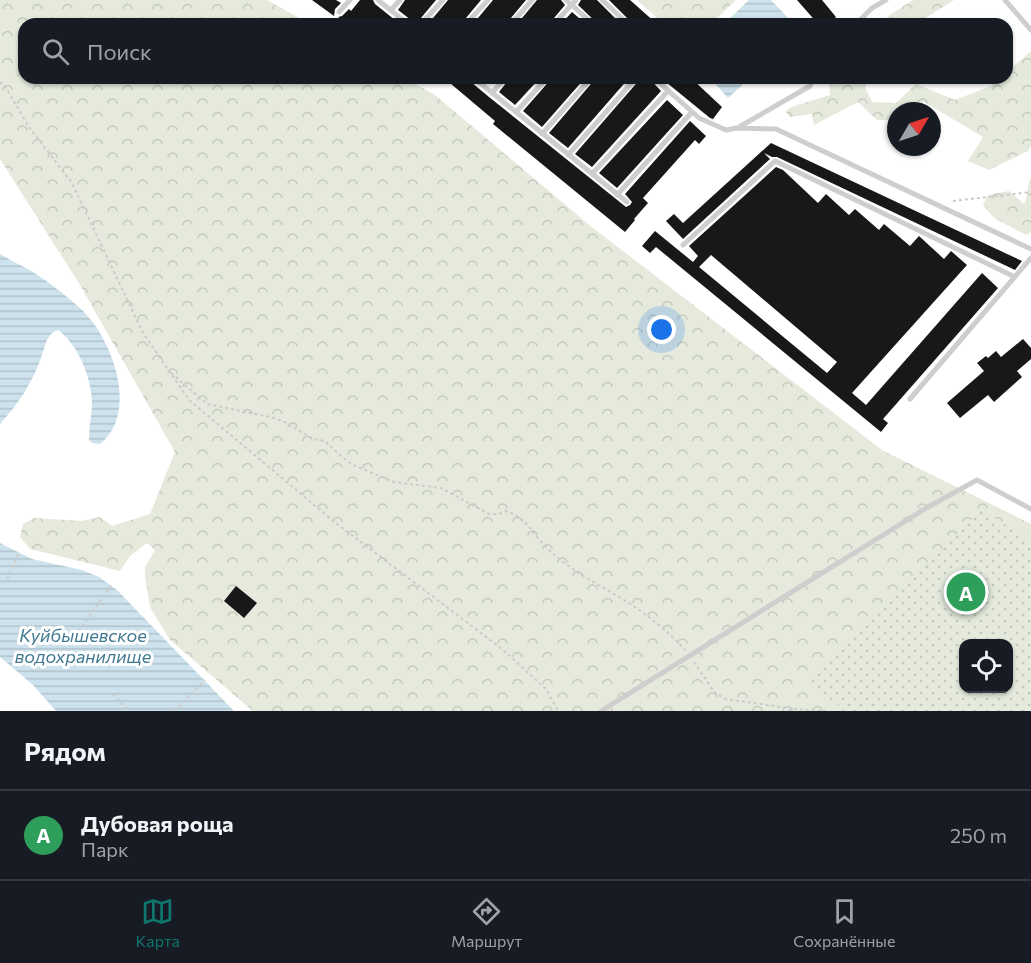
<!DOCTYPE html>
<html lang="ru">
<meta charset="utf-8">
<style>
:root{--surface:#171b24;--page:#242831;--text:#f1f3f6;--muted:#9ea1a6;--line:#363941;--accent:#0f766e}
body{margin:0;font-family:Commissioner,sans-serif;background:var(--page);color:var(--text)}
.controls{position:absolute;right:18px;bottom:18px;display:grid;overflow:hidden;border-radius:12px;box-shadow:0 2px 4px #0004}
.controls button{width:54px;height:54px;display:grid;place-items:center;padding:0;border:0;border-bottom:2px solid var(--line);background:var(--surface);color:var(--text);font:30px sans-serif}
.compass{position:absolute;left:887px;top:102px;width:54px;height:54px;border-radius:50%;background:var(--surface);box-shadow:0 2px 4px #0004;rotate:51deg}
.you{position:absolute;left:662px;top:330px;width:21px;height:21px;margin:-15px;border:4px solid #fff;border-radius:50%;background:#1a73e8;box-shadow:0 0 0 9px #1a73e833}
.badge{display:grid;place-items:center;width:39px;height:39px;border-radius:50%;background:var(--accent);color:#fff;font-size:20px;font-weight:700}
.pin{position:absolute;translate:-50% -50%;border:3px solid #fff;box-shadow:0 2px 6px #0006}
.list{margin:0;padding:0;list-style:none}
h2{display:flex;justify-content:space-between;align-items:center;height:78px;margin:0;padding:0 24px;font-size:26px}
h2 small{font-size:20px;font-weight:400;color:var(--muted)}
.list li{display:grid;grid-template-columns:39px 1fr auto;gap:18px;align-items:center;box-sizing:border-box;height:90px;padding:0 24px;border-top:2px solid var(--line)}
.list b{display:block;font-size:22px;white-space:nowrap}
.list p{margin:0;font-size:20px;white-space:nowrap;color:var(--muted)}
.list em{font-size:20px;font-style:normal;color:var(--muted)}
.icon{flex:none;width:33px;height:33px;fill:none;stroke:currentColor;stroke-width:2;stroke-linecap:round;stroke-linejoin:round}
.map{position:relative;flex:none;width:1031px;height:711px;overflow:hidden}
.search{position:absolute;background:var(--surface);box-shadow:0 2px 4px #0004;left:18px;right:18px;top:18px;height:66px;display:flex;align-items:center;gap:15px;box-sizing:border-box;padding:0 21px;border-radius:18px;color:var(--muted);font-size:22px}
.sheet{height:168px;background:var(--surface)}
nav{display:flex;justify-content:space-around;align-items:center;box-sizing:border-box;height:84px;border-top:2px solid var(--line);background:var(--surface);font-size:16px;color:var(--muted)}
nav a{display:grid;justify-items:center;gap:3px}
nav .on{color:var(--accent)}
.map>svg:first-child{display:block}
</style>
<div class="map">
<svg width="1031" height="711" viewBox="0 0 1031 711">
<defs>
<pattern id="forest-crowns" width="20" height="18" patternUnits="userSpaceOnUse" patternTransform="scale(1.5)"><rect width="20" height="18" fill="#e5eadd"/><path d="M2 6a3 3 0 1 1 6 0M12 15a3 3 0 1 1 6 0" fill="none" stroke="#c5c9be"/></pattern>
<pattern id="park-dots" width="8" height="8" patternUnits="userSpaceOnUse" patternTransform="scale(1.5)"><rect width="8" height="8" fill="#e5eadd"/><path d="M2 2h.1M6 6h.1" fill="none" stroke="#c5c9be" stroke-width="1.8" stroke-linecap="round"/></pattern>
<pattern id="water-rules" width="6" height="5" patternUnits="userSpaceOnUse" patternTransform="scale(1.5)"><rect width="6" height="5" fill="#cde2ec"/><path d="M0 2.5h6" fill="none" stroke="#b0c2cb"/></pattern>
</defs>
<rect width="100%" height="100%" fill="#fff"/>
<!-- forest -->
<path fill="url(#forest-crowns)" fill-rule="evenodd" d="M 0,0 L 267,0 L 310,24 L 24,24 L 24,78 L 405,78 L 435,95 L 593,228 L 882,450 L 1031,524 L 1031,711 L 253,711 L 170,640 L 150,607 L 145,577 L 145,567 L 155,550 L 147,543 L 130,556 L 120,571 L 30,549 L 20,537 L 23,524 L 34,518 L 82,521 L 100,517 L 112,526 L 150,514 L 175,452 L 80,285 L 0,159 ZM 964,644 L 1008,644 L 1008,688 L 964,688 Z
M 637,0 L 736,0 L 711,24 L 664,24 Z
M 913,0 L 954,0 L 916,24 L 891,24 L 887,17 Z
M 1031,51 L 1031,146 L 1028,151 L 989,170 L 968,161 L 983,137 L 924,102 L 914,111 L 896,111 L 896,120 L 877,120 L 858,102 L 814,125 L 812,114 L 789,117 L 786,111 L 791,107 L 830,95 L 829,82 L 830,78 L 871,78 L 865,87 L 872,102 L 896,103 L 916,84 L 955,100 L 991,86 L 1000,78 L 1007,78 L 1007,72 Z
M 1031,178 L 1031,232 L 1026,235 L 994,218 L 983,205 L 988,195 L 1009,191 L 1024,204 C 1029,195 1026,186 1031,178 Z"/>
<!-- park -->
<path fill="url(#park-dots)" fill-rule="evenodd" d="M 981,510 L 1031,540 L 1031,711 L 846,711 L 808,684 ZM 964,644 L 1008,644 L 1008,688 L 964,688 Z"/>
<!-- water -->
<path fill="url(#water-rules)" d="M 749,0 L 771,0 L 794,24 L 724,24 Z
M 710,78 L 750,78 L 728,98 Z
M 0,254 C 8,259 16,263 24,267 C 44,278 63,293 80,308 C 112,337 140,412 100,444 L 92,443 L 89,440 C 89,427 92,414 92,401 C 91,377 78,344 58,330 C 48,333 46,342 43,352 C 34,380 20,402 0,424 Z
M 0,543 L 32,559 L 82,570 L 99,577 L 117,590 L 234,711 L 56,711 L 33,685 L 0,657 Z"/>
<!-- building -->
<path fill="#181818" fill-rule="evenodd" d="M 312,0 L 336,0 L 341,3 L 335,9 L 334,16 Z
M 360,0 L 373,0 L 375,4 L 400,24 L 347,24 L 338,17 L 342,16 L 349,9 L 351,11 Z
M 405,0 L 436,0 L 416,24 L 413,24 L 411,20 L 398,10 Z
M 448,0 L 481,0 L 461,24 L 428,24 Z
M 493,0 L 526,0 L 506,24 L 473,24 Z
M 537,0 L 561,0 L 565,5 L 549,24 L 517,24 Z
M 581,0 L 597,0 L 621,24 L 598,24 L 578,5 Z
M 609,0 L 630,0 L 657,24 L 633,24 Z
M 797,0 L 822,0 L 836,17 L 828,24 L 818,24 Z
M 572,12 L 586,24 L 561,24 Z
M 444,78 L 469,78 L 471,82 L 489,97 L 626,207 L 630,205 L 632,202 L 625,194 L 690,121 L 706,136 L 699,144 L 695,140 L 643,198 L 648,203 L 634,219 L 635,220 L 625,232 L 493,124 L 495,121 Z
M 510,78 L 540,78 L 515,105 L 499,92 Z
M 552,78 L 585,78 L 542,127 L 523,111 Z
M 596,78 L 629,78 L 568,148 L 549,133 Z
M 641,78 L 649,78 L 661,91 L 592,167 L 575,154 Z
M 661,78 L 691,78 L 722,107 L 713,119 L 710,118 Z
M 667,100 L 683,115 L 617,188 L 599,173 Z
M 771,143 L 1022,261 L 1015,270 L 777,157 L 772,157 L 764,153 L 770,159 L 683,239 L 666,221 L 674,214 L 683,223 Z
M 776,167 L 783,170 L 818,203 L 826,194 L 849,215 L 855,209 L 879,230 L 884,224 L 910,246 L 919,236 L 944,259 L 951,251 L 967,265 L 852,393 L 866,405 L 982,273 L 998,288 L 883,419 L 888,423 L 881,432 L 656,247 L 650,253 L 642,246 L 655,231 L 693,262 L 698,256 L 689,246 ZM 711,255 L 837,362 L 827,373 L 699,267 Z
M 1023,339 L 1031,348 L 1031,359 L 1017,371 L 1022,377 L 994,402 L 988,395 L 960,418 L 947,403 L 984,371 L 977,363 L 986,356 L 988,358 L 996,351 L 1001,357 Z
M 236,586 L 257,603 L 244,618 L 224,601 Z"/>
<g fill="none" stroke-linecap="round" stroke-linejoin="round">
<!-- path -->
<path stroke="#cbcbcb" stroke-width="2" stroke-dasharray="3 3" stroke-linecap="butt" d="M 0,82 L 5,86 L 29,127 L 72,183 L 143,333 L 189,400 L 332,520 L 502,649 L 546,689 L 558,711
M 953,201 L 1031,192
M 171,373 L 207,404 L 270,417 L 283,421 L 313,439 L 325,441 L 342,457 L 353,465 L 394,482 L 441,488 L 489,514 L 499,514 L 506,511 C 528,519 530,531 546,547 C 570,571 600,585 629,603 C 650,617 669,632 685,650
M 7,579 L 19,553
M 75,636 L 111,586
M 694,662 L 715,693 L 726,699 L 795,709
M 113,694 L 129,711
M 175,711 L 205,680
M 788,711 L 795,709 L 826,711"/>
<!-- lane -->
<path stroke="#cecece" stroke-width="5" d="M 378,0 L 408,24
M 566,0 L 593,24
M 602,0 L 628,24
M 1005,0 L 1031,30
M 391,10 L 400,0
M 339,12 L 350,0
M 421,24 L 443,0
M 466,24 L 488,0
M 511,24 L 532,0
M 554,24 L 576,0
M 856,24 L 872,8 L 886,0
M 474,78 L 627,202
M 654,78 L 699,118 L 726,130 L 737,128 L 776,129 L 1031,249
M 492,93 L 505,78
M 516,112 L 547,78
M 739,127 L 810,86 L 814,78
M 542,134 L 591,78
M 568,155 L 636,78
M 592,174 L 668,91
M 617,195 L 692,112
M 683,245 L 775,161 L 1015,277
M 910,399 L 1031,258
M 601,711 L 928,507 L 977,480 L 1031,509"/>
</g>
<g text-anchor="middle" stroke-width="6" stroke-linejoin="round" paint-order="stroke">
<!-- water labels -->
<g font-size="18" font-style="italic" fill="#417991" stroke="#fff">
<text x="83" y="642">Куйбышевское<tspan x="83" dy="21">водохранилище</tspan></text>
</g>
</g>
</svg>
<div class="controls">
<button><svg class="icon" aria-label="locate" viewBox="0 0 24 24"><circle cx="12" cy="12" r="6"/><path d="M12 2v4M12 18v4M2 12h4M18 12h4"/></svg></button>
</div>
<svg class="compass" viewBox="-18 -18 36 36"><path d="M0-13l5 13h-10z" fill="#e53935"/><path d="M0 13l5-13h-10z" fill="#9ea1a6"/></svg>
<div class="you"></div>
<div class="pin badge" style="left:966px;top:592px;background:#2e9e5b">A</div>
<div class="search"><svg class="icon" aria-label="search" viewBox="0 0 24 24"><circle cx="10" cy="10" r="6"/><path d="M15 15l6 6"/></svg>Поиск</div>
</div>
<section class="sheet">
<h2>Рядом<small></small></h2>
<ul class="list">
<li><span class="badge" style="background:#2e9e5b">A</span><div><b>Дубовая роща</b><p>Парк</p></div><em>250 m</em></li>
</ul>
</section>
<nav>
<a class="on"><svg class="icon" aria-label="map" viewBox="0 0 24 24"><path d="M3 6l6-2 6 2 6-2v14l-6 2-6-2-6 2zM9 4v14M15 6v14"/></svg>Карта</a>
<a><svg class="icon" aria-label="directions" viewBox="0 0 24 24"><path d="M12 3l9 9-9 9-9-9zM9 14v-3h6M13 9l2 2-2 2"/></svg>Маршрут</a>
<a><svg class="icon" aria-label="saved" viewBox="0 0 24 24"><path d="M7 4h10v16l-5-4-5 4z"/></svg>Сохранённые</a>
</nav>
